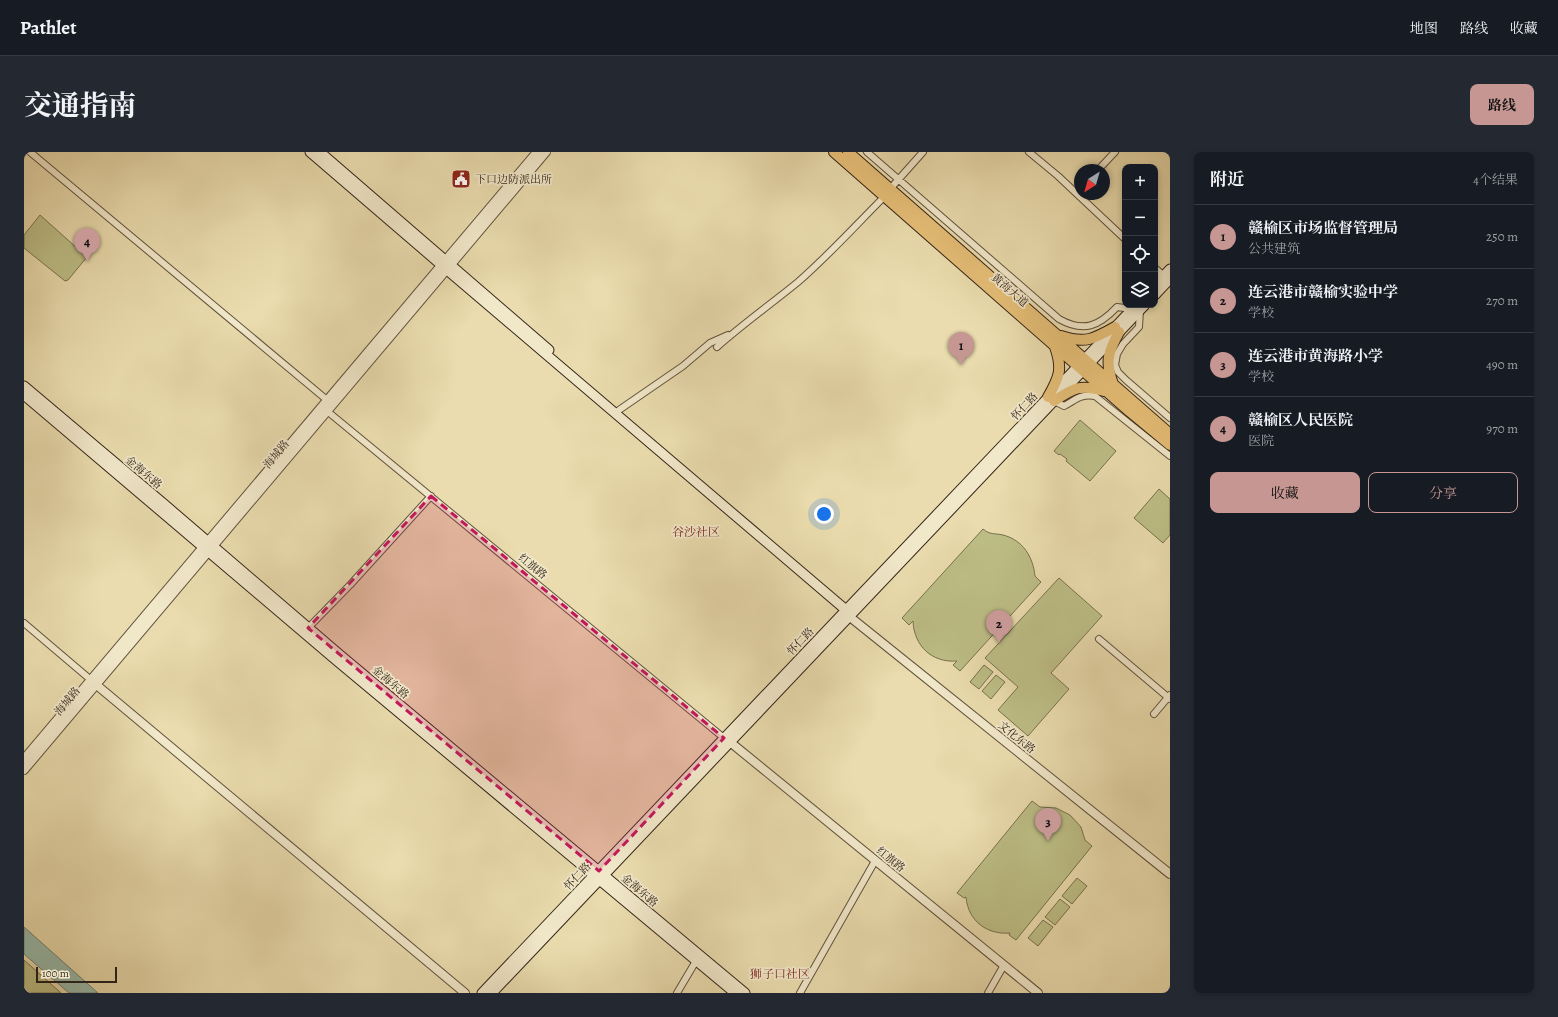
<!DOCTYPE html>
<html lang="zh">
<meta charset="utf-8">
<style>
:root{--surface:#171b24;--page:#242831;--text:#f1f3f6;--muted:#9ea1a6;--line:#363941;--accent:#c59692}
body{margin:0;font-family:Alegreya,"Noto Serif SC",serif;background:var(--page);color:var(--text)}
.controls{position:absolute;right:12px;top:12px;display:grid;overflow:hidden;border-radius:8px;box-shadow:0 2px 6px #0003}
.controls button{width:36px;height:36px;display:grid;place-items:center;padding:0;border:0;border-bottom:1px solid var(--line);background:var(--surface);color:var(--text);font:20px sans-serif}
.compass{position:absolute;left:1050px;top:12px;width:36px;height:36px;border-radius:50%;background:var(--surface);box-shadow:0 2px 6px #0003;rotate:217deg}
.scale{position:absolute;left:12px;bottom:10px;width:81px;box-sizing:border-box;padding-left:4px;border:2px solid #332418;border-top:0;font-size:11px;line-height:14px;white-space:nowrap;color:#332418;-webkit-text-stroke:3px #f1e8ca;paint-order:stroke}
.you{position:absolute;left:800px;top:362px;width:14px;height:14px;margin:-10px;border:3px solid #fff;border-radius:50%;background:#1a73e8;box-shadow:0 0 0 6px #1a73e833}
.badge{display:grid;place-items:center;width:26px;height:26px;border-radius:50%;background:var(--accent);color:#111;font-size:13px;font-weight:700}
.pin{position:absolute;translate:-50% -33px;filter:drop-shadow(0 1px 2px #0008)}
.pin::after{content:'';position:absolute;top:21px;width:14px;height:12px;background:inherit;clip-path:polygon(0 0,100% 0,50% 100%)}
.list{margin:0;padding:0;list-style:none}
h2{display:flex;justify-content:space-between;align-items:center;height:52px;margin:0;padding:0 16px;font-size:17px}
h2 small{font-size:13px;font-weight:400;color:var(--muted)}
.list li{display:grid;grid-template-columns:26px 1fr auto;gap:12px;align-items:center;box-sizing:border-box;height:64px;padding:0 16px;border-top:1px solid var(--line)}
.list b{display:block;font-size:15px;white-space:nowrap}
.list p{margin:0;font-size:13px;white-space:nowrap;color:var(--muted)}
.list em{font-size:13px;font-style:normal;color:var(--muted)}
.actions{display:flex;gap:8px;padding:12px 16px}
.actions a{flex:1;padding:9px 0;border:1px solid var(--accent);border-radius:8px;text-align:center;font-size:14px;color:var(--accent)}
.actions .main{background:var(--accent);color:#111}
.icon{flex:none;width:22px;height:22px;fill:none;stroke:currentColor;stroke-width:2;stroke-linecap:round;stroke-linejoin:round}
.map{position:relative;flex:none;width:1146px;height:841px;overflow:hidden;border-radius:8px}
header{display:flex;align-items:center;gap:24px;box-sizing:border-box;height:56px;padding:0 20px;background:var(--surface);border-bottom:1px solid var(--line)}
header strong{font-size:19px}
nav{display:flex;gap:22px;margin-inline-start:auto;font-size:14px}
.intro{display:flex;align-items:center;justify-content:space-between;box-sizing:border-box;height:96px;padding:0 24px}
h1{margin:0;font-size:28px}
.button{padding:10px 18px;border-radius:8px;background:var(--accent);color:#111;font-size:14px;font-weight:700}
main{display:flex;gap:24px;padding:0 24px}
aside{flex:1;background:var(--surface);border-radius:8px;box-shadow:0 2px 6px #0003}
.map>svg:first-child{display:block}
</style>
<header>
<strong>Pathlet</strong>
<nav><a>地图</a><a>路线</a><a>收藏</a></nav>
</header>
<div class="intro"><h1>交通指南</h1><a class="button">路线</a></div>
<main>
<div class="map">
<svg width="1146" height="841" viewBox="0 0 1146 841">
<rect width="100%" height="100%" fill="#eadcae"/>
<filter id="stains"><feTurbulence type="fractalNoise" baseFrequency=".005" numOctaves="4"/><feColorMatrix values="0 0 0 0 .2 0 0 0 0 .09 0 0 0 0 .02 0 0 0 .5 -.17"/></filter>
<radialGradient id="worn" r=".72"><stop offset=".6" stop-color="#630" stop-opacity="0"/><stop offset="1" stop-color="#630" stop-opacity=".3"/></radialGradient>
<!-- green -->
<path fill="#bdbe86" stroke="#78714f" d="M 16,63 L 63,105 L 44,128 L 41,129 L 0,96 L 0,83 Z
M 1056,268 L 1092,299 L 1066,329 L 1042,309 L 1043,307 L 1036,302 L 1035,303 L 1030,299 Z
M 1135,337 L 1146,347 L 1146,383 L 1139,391 L 1110,366 Z
M 959,377 C 966,383 970,381 979,383 C 999,388 1009,405 1011,424 L 1017,430 L 936,519 L 929,513 L 933,509 C 908,511 890,494 889,469 L 885,473 L 878,466 Z
M 1035,426 L 1078,464 L 1027,521 L 1045,537 L 1004,584 L 974,558 L 994,535 L 961,506 Z
M 960,513 L 969,520 L 955,537 L 946,530 Z
M 972,523 L 981,530 L 967,547 L 958,539 Z
M 1008,649 L 1016,655 L 1032,656 L 1046,663 L 1057,675 L 1061,688 L 1068,694 L 992,788 L 985,783 L 986,781 C 963,783 944,769 942,745 L 940,746 L 933,741 Z
M 1053,726 L 1063,734 L 1048,752 L 1038,744 Z
M 1036,747 L 1046,755 L 1031,773 L 1021,765 Z
M 1019,768 L 1029,775 L 1014,794 L 1004,786 Z
M 0,808 L 37,841 L 0,841 Z"/>
<!-- water -->
<path fill="#98bbac" stroke="#707f71" d="M 0,775 L 74,841 L 45,841 L 0,802 Z"/>
<g fill="none" stroke-linecap="round" stroke-linejoin="round">
<!-- minor casing -->
<g stroke="#61523e" stroke-width="8">
<path id="minor" d="M 6,0 L 303,248
M 843,0 L 1035,167 C 1060,181 1075,174 1093,155 L 1108,157
M 1005,0 L 1034,24 L 1101,87
M 1074,18 L 1091,0
M 866,37 L 899,0
M 1131,116 L 1140,124
M 1116,158 L 1115,175 L 1099,192 L 1093,202 L 1091,213 L 1094,220 L 1102,228 L 1146,266
M 693,195 C 719,172 747,152 774,130 C 805,103 832,73 861,44
M 1030,249 L 1040,254 C 1052,248 1055,242 1071,244 L 1146,304
M 595,258 L 659,214 L 686,191 L 704,183
M 303,259 L 700,586
M 0,471 L 67,528
M 284,476 L 326,433 L 407,344
M 1075,487 L 1146,547
M 1130,562 L 1146,543
M 653,841 L 672,809
M 776,841 L 851,709
M 964,841 L 980,813"/>
</g>
<!-- tertiary casing -->
<g stroke="#61523e" stroke-width="10">
<path id="tertiary" d="M 826,465 L 1146,722
M 69,530 L 441,841
M 706,590 L 1014,841
M 0,607 L 513,0
M 0,618 L 522,0"/>
</g>
<!-- secondary casing -->
<g stroke="#332418" stroke-width="11">
<path id="secondary" d="M 286,0 L 422,117 L 822,458
M 296,0 L 525,198
M 1131,133 L 1146,117
M 1131,143 L 1146,127
M 0,234 L 140,352 L 316,503 L 721,841
M 0,243 L 312,508 L 711,841
M 458,841 L 1112,153
M 468,841 L 1121,153"/>
</g>
<!-- primary casing -->
<g stroke="#332418" stroke-width="12">
<path id="primary" d="M 810,0 L 1105,259 L 1146,293
M 824,0 L 1146,282
M 1037,184 C 1061,192 1070,187 1091,175
M 1089,232 C 1081,210 1084,200 1095,180
M 1024,245 C 1035,226 1039,217 1031,195
M 1030,249 C 1050,236 1056,232 1080,239"/>
</g>
<!-- minor -->
<use href="#minor" stroke="#f1e8ca" stroke-width="6"/>
<!-- tertiary -->
<use href="#tertiary" stroke="#f1e8ca" stroke-width="8"/>
<!-- secondary -->
<use href="#secondary" stroke="#f1e8ca" stroke-width="9"/>
<!-- primary -->
<use href="#primary" stroke="#e5be77" stroke-width="10"/>
</g>
<!-- marked area -->
<path fill="#c2185b" fill-opacity="0.2" stroke="#c2185b" stroke-width="3" stroke-dasharray="8 5" stroke-linejoin="round" d="M 407,344 L 700,586 L 575,719 L 284,476 Z"/>
<!-- icons -->
<defs>
<g id="civic-square" transform="scale(1)"><rect x="-9" y="-9" width="18" height="18" rx="4" fill="#8f2418" stroke="#f1e8ca"/><path d="M-.6-6.5H3V-4.5H.6V-3L4-1V1h2V6H-6V1h2V-1L-.6-3ZM-1.2 2.5V6h2.4V2.5Z" fill="#fff"/></g>
</defs>
<g fill-rule="evenodd">
<use href="#civic-square" x="437" y="27"/>
</g>
<g text-anchor="middle" stroke-width="3.5" stroke-linejoin="round" paint-order="stroke">
<!-- poi labels -->
<g font-size="11" fill="#332418" stroke="#f1e8ca" text-anchor="start">
<text x="451" y="31">下口边防派出所</text>
</g>
<!-- street labels -->
<g font-size="11" fill="#332418" stroke="#f1e8ca">
<text transform="translate(986 138) rotate(41)" y="4">黄海大道</text>
<text transform="translate(1000 254) rotate(-47)" y="4">怀仁路</text>
<text transform="translate(252 302) rotate(-50)" y="4">海城路</text>
<text transform="translate(120 320) rotate(40)" y="4">金海东路</text>
<text transform="translate(509 414) rotate(39)" y="4">红旗路</text>
<text transform="translate(776 489) rotate(-46)" y="4">怀仁路</text>
<text transform="translate(367 530) rotate(40)" y="4">金海东路</text>
<text transform="translate(43 549) rotate(-50)" y="4">海城路</text>
<text transform="translate(993 585) rotate(39)" y="4">文化东路</text>
<text transform="translate(867 707) rotate(39)" y="4">红旗路</text>
<text transform="translate(553 724) rotate(-46)" y="4">怀仁路</text>
<text transform="translate(616 738) rotate(40)" y="4">金海东路</text>
</g>
<!-- neighbourhood labels -->
<g font-size="12" fill="#7a1f14" stroke="#f1e8ca">
<text x="672" y="384">谷沙社区</text>
<text x="756" y="826">狮子口社区</text>
</g>
</g>
<rect width="100%" height="100%" filter="url(#stains)"/>
<rect width="100%" height="100%" fill="url(#worn)"/>
</svg>
<div class="controls">
<button>+</button>
<button>−</button>
<button><svg class="icon" aria-label="locate" viewBox="0 0 24 24"><circle cx="12" cy="12" r="6"/><path d="M12 2v4M12 18v4M2 12h4M18 12h4"/></svg></button>
<button><svg class="icon" aria-label="layers" viewBox="0 0 24 24"><path d="M12 4l9 5-9 5-9-5zM3 14l9 5 9-5"/></svg></button>
</div>
<svg class="compass" viewBox="-18 -18 36 36"><path d="M0-13l5 13h-10z" fill="#e53935"/><path d="M0 13l5-13h-10z" fill="#9ea1a6"/></svg>
<div class="scale">100 m</div>
<div class="you"></div>
<div class="pin badge" style="left:937px;top:213px">1</div>
<div class="pin badge" style="left:975px;top:491px">2</div>
<div class="pin badge" style="left:1024px;top:689px">3</div>
<div class="pin badge" style="left:63px;top:109px">4</div>
</div>
<aside>
<h2>附近<small>4个结果</small></h2>
<ul class="list">
<li><span class="badge">1</span><div><b>赣榆区市场监督管理局</b><p>公共建筑</p></div><em>250 m</em></li>
<li><span class="badge">2</span><div><b>连云港市赣榆实验中学</b><p>学校</p></div><em>270 m</em></li>
<li><span class="badge">3</span><div><b>连云港市黄海路小学</b><p>学校</p></div><em>490 m</em></li>
<li><span class="badge">4</span><div><b>赣榆区人民医院</b><p>医院</p></div><em>970 m</em></li>
</ul>
<div class="actions"><a class="main">收藏</a><a>分享</a></div>
</aside>
</main>
